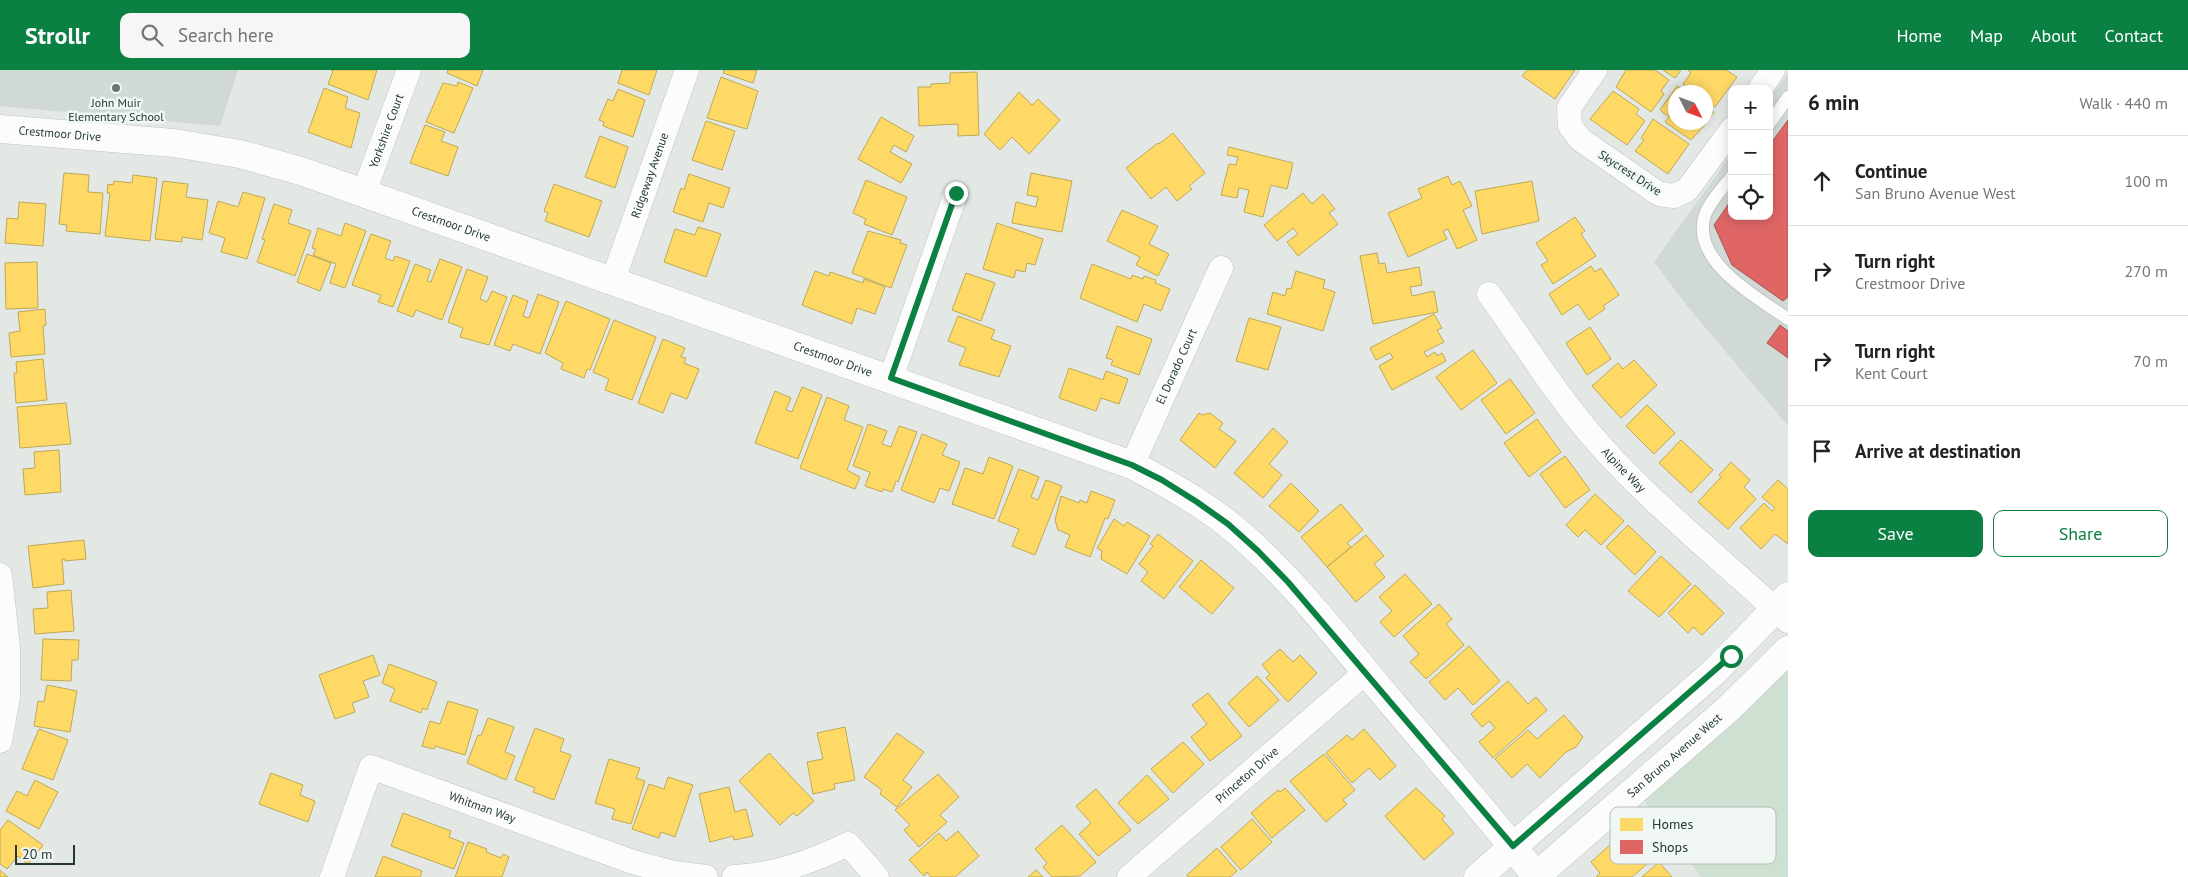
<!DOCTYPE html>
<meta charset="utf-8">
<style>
:root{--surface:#fff;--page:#f6f6f6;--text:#222;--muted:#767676;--line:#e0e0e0;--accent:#0b8043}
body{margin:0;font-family:"PT Sans",sans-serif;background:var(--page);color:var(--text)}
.controls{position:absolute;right:15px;top:15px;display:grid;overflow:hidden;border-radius:10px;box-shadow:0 2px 12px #0003}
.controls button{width:45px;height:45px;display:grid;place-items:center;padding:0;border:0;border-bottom:1px solid var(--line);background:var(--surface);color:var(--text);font:25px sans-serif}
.compass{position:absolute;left:1668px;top:15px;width:45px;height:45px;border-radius:50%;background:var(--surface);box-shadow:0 2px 12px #0003;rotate:132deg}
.scale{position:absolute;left:15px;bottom:12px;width:60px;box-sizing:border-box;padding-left:5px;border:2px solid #233932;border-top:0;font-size:14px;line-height:18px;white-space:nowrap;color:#233932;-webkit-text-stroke:4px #f1f7f3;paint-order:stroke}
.stop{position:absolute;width:15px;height:15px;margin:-11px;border:4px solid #0b8043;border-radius:50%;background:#fff}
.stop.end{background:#0b8043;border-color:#fff;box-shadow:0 1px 5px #0008}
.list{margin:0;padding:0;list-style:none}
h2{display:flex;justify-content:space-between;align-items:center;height:65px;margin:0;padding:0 20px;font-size:21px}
h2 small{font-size:16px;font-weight:400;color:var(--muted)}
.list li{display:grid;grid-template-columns:32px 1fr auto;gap:15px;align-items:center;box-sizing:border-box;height:90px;padding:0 20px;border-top:1px solid var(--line)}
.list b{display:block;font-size:19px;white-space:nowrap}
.list p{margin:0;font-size:16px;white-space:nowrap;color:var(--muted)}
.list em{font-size:16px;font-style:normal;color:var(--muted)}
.actions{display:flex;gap:10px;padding:15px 20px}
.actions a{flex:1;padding:11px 0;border:1px solid var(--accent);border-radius:10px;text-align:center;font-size:18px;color:var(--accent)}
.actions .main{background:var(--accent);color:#fff}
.icon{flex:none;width:28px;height:28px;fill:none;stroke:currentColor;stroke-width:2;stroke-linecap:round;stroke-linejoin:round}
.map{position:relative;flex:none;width:1788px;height:807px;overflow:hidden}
header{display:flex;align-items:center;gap:30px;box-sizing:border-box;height:70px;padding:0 25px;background:var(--accent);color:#fff}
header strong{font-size:24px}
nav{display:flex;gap:28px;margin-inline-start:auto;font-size:18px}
.search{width:350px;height:45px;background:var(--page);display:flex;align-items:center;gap:12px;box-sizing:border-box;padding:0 18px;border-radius:10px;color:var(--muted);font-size:19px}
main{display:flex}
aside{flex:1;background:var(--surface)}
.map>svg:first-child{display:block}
</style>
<header>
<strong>Strollr</strong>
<div class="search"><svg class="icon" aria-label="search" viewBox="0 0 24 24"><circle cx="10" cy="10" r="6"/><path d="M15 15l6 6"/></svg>Search here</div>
<nav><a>Home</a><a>Map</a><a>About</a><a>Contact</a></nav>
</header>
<main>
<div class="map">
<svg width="1788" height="807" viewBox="0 0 1788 807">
<rect width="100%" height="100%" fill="#e3e8e5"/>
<!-- built -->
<path fill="#d1d9d5" d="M 0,0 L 238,0 L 220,56 L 0,36 Z
M 1788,3 L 1788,356 L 1688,237 L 1654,192 L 1732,83 L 1732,146 L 1769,146 L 1769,30 Z"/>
<!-- green -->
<path fill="#cde0d2" d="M 1788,566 L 1788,807 L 1701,807 L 1652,743 L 1638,718 L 1728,639 Z"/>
<!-- homes -->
<path fill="#ffd966" stroke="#bda956" d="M 331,0 L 377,0 L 368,30 L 328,14 L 333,1 Z
M 448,0 L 483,0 L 477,16 L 447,3 Z
M 622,0 L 657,0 L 649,25 L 618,13 Z
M 724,0 L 757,0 L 753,13 L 723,3 Z
M 1527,0 L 1575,0 L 1555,29 L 1522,6 Z
M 1626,0 L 1655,0 L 1669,10 L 1661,21 L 1664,24 L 1651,42 L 1616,17 Z
M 1663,0 L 1681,0 L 1675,8 Z
M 1688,0 L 1726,0 L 1737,7 L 1715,37 L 1706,30 L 1706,22 L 1695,22 L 1683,14 L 1691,3 Z
M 977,2 L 979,65 L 958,66 L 958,54 L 919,56 L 918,17 L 931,17 L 931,14 L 950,13 L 950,3 Z
M 721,7 L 758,21 L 747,59 L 707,48 Z
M 458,12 L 473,18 L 454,63 L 426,52 L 443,13 L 457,16 Z
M 1677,16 L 1687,22 L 1676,22 L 1676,52 L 1706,52 L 1706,36 L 1714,42 L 1704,56 L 1691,70 L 1665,52 L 1669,47 L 1660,40 Z
M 324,18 L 348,27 L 345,38 L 360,43 L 351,78 L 308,62 Z
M 618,19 L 645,30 L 633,67 L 603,56 L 604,52 L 599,50 L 608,29 L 613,31 Z
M 1613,21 L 1639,39 L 1636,44 L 1645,51 L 1627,75 L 1590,49 Z
M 1019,22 L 1032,35 L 1038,29 L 1060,50 L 1029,84 L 1012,67 L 1000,80 L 984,64 Z
M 881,47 L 914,66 L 906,82 L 894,75 L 890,82 L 912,94 L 901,113 L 858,89 Z
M 1653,49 L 1689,74 L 1668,104 L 1635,81 L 1644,70 L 1641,68 Z
M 706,51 L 735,61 L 722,100 L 692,90 Z
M 425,55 L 445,62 L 441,71 L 458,77 L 448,106 L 410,93 Z
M 1173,63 L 1205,103 L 1189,116 L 1192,119 L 1177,131 L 1166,117 L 1151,129 L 1126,98 L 1158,73 L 1159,74 Z
M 600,66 L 628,77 L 615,118 L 585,107 Z
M 1229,77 L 1293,93 L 1287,119 L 1271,115 L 1263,147 L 1244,142 L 1249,120 L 1239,118 L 1237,128 L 1221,125 L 1229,94 L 1236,95 L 1238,87 L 1227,85 Z
M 64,103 L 89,105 L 88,122 L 103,123 L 100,164 L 66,161 L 67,155 L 59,154 Z
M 1031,103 L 1072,111 L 1062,162 L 1012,153 L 1016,132 L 1036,137 L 1038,127 L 1027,125 Z
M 689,104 L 730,118 L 723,138 L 709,133 L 703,152 L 673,142 L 681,118 L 684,120 Z
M 133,105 L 157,108 L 150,171 L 105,166 L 110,123 L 107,123 L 108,114 L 113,115 L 114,111 L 132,113 Z
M 1448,106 L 1452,115 L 1460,111 L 1472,136 L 1463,140 L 1477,170 L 1457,179 L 1448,159 L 1443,161 L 1447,169 L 1408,187 L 1388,143 L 1422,128 L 1418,119 Z
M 866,110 L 907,127 L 892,165 L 864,154 L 866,149 L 853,143 Z
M 163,111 L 188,114 L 186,127 L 208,130 L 202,170 L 182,167 L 182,172 L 155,169 Z
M 1532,111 L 1539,151 L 1482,164 L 1475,121 Z
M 554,114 L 602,131 L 589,167 L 545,151 L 548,143 L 544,141 Z
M 243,122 L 265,128 L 247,189 L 221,182 L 225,168 L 209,163 L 218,131 L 238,137 Z
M 1303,123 L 1312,134 L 1323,124 L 1335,139 L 1329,143 L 1338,154 L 1298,186 L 1287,172 L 1298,164 L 1293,158 L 1277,171 L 1264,155 Z
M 19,132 L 46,134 L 43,176 L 5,173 L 7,148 L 18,149 Z
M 274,134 L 292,140 L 288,153 L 311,161 L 295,206 L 257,192 L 265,170 L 262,169 Z
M 1122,140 L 1158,156 L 1149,174 L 1169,184 L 1158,206 L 1136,195 L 1140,187 L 1107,171 Z
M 1575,147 L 1585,161 L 1581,164 L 1596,186 L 1553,214 L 1541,195 L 1548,191 L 1536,173 Z
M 345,153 L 366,161 L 345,218 L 330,213 L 336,194 L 313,185 L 316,179 L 312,178 L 318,158 L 341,166 Z
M 997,153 L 1043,169 L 1035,195 L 1027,193 L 1025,202 L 1016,200 L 1014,208 L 983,199 Z
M 698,157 L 721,164 L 706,207 L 664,192 L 675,159 L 695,165 Z
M 868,161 L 901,170 L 900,173 L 907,175 L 891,218 L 852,203 Z
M 371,164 L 391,171 L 385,188 L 393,191 L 395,186 L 410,191 L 393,237 L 378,232 L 381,225 L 352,215 Z
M 1377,183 L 1379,194 L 1385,193 L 1387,203 L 1419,197 L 1422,215 L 1410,217 L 1412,226 L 1434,221 L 1438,242 L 1373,254 L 1360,186 Z
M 307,184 L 331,193 L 320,221 L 297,212 Z
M 440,189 L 462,197 L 442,250 L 416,240 L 413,247 L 397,241 L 415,194 L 431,200 L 427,211 L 431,212 Z
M 37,192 L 38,238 L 6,239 L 5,193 Z
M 1092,194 L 1131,209 L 1132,205 L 1143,209 L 1144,206 L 1156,210 L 1155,213 L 1170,219 L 1161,241 L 1144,234 L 1137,252 L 1080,228 Z
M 1591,196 L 1595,202 L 1601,198 L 1619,225 L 1603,236 L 1605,239 L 1589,250 L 1578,234 L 1562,245 L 1549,224 Z
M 467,199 L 488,207 L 480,229 L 487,232 L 492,221 L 507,227 L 489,275 L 460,267 L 463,258 L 448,252 Z
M 815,201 L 829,206 L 830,202 L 863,213 L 864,209 L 885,217 L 875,244 L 857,238 L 852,254 L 802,235 Z
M 1296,201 L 1325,210 L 1323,218 L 1335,222 L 1323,261 L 1267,244 L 1273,222 L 1285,226 L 1287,218 L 1291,219 Z
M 966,203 L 995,213 L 981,251 L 952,240 Z
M 538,224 L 559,232 L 540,284 L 513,274 L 510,281 L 494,275 L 513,225 L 528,231 L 523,246 L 529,248 Z
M 566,231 L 610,249 L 590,300 L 587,299 L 584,308 L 561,299 L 563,293 L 545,283 Z
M 45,239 L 46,255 L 43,256 L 45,284 L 11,287 L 9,263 L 20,261 L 18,242 Z
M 1434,244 L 1442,258 L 1437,260 L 1444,272 L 1424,282 L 1427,287 L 1435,282 L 1437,286 L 1442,283 L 1446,291 L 1392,320 L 1379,296 L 1393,288 L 1390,283 L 1376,290 L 1370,278 Z
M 958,246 L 995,260 L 991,269 L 1011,276 L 999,307 L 959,295 L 966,278 L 948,271 Z
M 1249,248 L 1281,257 L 1268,300 L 1236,291 Z
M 614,250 L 656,267 L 632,330 L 605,320 L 609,309 L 593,302 Z
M 1117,256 L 1152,269 L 1139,305 L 1111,295 L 1113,290 L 1106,288 Z
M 1590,257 L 1611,289 L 1587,305 L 1566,273 Z
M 663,269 L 685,278 L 681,287 L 686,288 L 684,293 L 699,299 L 687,329 L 671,323 L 663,343 L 638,333 Z
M 1473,280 L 1497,313 L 1461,340 L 1436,307 Z
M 43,289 L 47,330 L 16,333 L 14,303 L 17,303 L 16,292 Z
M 1634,290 L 1657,315 L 1621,348 L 1592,316 L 1618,293 L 1623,299 Z
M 1069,298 L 1103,310 L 1106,301 L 1128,309 L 1119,334 L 1101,328 L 1096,341 L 1059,328 Z
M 1510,309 L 1535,343 L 1506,364 L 1481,330 Z
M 802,317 L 822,325 L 798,389 L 755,373 L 775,321 L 791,328 L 786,340 L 792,342 Z
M 827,327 L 849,336 L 844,350 L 863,357 L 847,400 L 860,407 L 855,419 L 800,398 Z
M 66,333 L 71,374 L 20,378 L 17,337 Z
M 1647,335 L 1675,363 L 1654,384 L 1626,356 Z
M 1199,343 L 1202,345 L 1210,343 L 1223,353 L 1219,359 L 1236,371 L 1215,398 L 1180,370 Z
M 1537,349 L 1561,382 L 1529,407 L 1504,373 Z
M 868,354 L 887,361 L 882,374 L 891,377 L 899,356 L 917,362 L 898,412 L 896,411 L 892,422 L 883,419 L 882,422 L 865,416 L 870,402 L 853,396 Z
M 1273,358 L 1288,372 L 1269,394 L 1282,405 L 1263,428 L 1234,403 Z
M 922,364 L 947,374 L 942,385 L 960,392 L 949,421 L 940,418 L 934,433 L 901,420 Z
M 1681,370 L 1713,400 L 1691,423 L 1659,393 Z
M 59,380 L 61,422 L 25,425 L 23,399 L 35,398 L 34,382 Z
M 1565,386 L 1590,420 L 1565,438 L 1540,404 Z
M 989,387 L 1013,396 L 994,449 L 952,434 L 965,398 L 983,404 Z
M 1731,392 L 1750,410 L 1744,417 L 1756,429 L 1728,459 L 1698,432 L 1721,407 L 1719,405 Z
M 1019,399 L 1039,407 L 1031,427 L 1038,430 L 1046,410 L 1062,416 L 1035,485 L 1012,476 L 1019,459 L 998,451 Z
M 1778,410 L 1788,419 L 1788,474 L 1775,464 L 1761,479 L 1740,458 L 1764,433 L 1772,441 L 1775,438 L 1762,427 Z
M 1291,413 L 1319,441 L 1299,462 L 1269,436 Z
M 1091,421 L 1115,430 L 1108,449 L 1105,448 L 1090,487 L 1065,477 L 1070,465 L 1058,460 L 1055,450 L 1061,426 L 1079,433 L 1080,430 L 1087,433 Z
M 1595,424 L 1624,451 L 1601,475 L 1585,460 L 1578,467 L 1566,455 Z
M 1341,434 L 1363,460 L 1347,473 L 1351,477 L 1327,497 L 1301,467 Z
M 1114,449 L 1124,456 L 1127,452 L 1150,466 L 1127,504 L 1101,489 L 1102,481 L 1097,478 Z
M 1628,455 L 1656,482 L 1635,505 L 1606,477 Z
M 1158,464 L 1193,491 L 1164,529 L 1141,511 L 1148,502 L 1139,494 L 1153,476 L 1150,474 Z
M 1366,465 L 1384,486 L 1374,494 L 1385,507 L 1356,532 L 1327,497 Z
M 84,470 L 86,489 L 65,491 L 65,489 L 62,489 L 64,514 L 33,518 L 28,476 Z
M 1661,486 L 1691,514 L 1659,547 L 1628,521 Z
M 1201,490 L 1234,518 L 1212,544 L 1179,517 Z
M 1405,504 L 1432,534 L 1394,567 L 1380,552 L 1392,541 L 1379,527 Z
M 1695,515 L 1724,543 L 1702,565 L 1693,557 L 1688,563 L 1668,543 Z
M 71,520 L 74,561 L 35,564 L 33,539 L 48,538 L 47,522 Z
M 1439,534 L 1452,549 L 1446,554 L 1464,575 L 1426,609 L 1410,592 L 1419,584 L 1403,566 Z
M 43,569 L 79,570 L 78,590 L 72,590 L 71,611 L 41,610 Z
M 1469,576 L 1500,611 L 1473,635 L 1458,618 L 1445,630 L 1429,612 Z
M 1280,579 L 1293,592 L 1300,585 L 1317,603 L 1288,632 L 1266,608 L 1270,604 L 1262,595 Z
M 373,585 L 380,605 L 363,611 L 369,627 L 352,633 L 355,642 L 335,649 L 319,605 Z
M 389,594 L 437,612 L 427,640 L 423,638 L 421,643 L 390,631 L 395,619 L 382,613 Z
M 1257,606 L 1279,630 L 1249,657 L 1228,633 Z
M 1508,611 L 1528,634 L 1536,627 L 1547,640 L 1493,688 L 1479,672 L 1495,658 L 1489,651 L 1482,657 L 1471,644 Z
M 47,615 L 77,621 L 70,662 L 34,656 L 38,631 L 44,632 Z
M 1208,623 L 1242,666 L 1210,691 L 1191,667 L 1207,654 L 1192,635 Z
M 448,631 L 478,640 L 465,685 L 435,676 L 434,679 L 422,676 L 430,651 L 440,654 Z
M 1564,645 L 1583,667 L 1576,677 L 1566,682 L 1540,708 L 1527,694 L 1512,708 L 1495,689 L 1528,660 L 1537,669 Z
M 488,648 L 514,657 L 505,682 L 515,686 L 506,710 L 467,693 L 478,665 L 481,666 Z
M 845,657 L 855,710 L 834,714 L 835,719 L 813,724 L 807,692 L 823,689 L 817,663 Z
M 535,658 L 564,669 L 560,681 L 571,685 L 554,730 L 533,722 L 535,718 L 515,710 Z
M 39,659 L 68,670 L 53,710 L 22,699 Z
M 1364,659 L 1396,696 L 1380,710 L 1369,698 L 1352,713 L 1326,683 L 1347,665 L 1352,670 Z
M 897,663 L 924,682 L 903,710 L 912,717 L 897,737 L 880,724 L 882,720 L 864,707 Z
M 1183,672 L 1204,694 L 1173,723 L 1151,699 Z
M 769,683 L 814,731 L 797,746 L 793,743 L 780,755 L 739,711 Z
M 1324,684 L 1355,720 L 1343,730 L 1347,734 L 1326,752 L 1290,711 Z
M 609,689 L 640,698 L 636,708 L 645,711 L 631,754 L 612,749 L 615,739 L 595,733 Z
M 271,703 L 303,715 L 300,725 L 315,731 L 308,752 L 259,734 Z
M 938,704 L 959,727 L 940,745 L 947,752 L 919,777 L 904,760 L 910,755 L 895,740 Z
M 1147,705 L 1169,729 L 1138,754 L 1118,733 Z
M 668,707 L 693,715 L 675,767 L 661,762 L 659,768 L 632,759 L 649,714 L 664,719 Z
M 35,710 L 58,722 L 39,759 L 6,741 L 17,721 L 27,726 Z
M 729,717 L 735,742 L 746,739 L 753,766 L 734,770 L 733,766 L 710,772 L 699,724 Z
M 1285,718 L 1305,740 L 1272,768 L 1251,743 L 1278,720 L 1280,722 Z
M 1416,718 L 1445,746 L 1442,749 L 1454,763 L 1424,790 L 1385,746 Z
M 1096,719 L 1131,760 L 1098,786 L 1079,764 L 1091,753 L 1076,736 Z
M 403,743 L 451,761 L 449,767 L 464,773 L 454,799 L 391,776 Z
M 1252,749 L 1272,772 L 1241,800 L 1221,777 Z
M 8,750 L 43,775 L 28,794 L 18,786 L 7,799 L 0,794 L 0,760 Z
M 1062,755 L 1096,792 L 1080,806 L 1052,807 L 1043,797 L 1047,793 L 1035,779 Z
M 1632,755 L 1651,777 L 1648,779 L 1655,787 L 1632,807 L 1596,807 L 1600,803 L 1591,792 Z
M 958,761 L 979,786 L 955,807 L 931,807 L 927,802 L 924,806 L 909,790 L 939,763 L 946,771 Z
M 468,772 L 487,779 L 486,782 L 501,788 L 503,784 L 509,787 L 502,807 L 455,807 Z
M 1217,778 L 1237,801 L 1230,807 L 1188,807 L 1187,805 Z
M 383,786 L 422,801 L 420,807 L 375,807 Z
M 1659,792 L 1672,807 L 1642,807 Z
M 0,800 L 8,807 L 0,807 Z
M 1036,800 L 1043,807 L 1028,807 Z"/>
<!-- shops -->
<path fill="#e06666" stroke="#a75856" d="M 1788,50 L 1788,227 L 1783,231 L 1732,195 L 1714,155 L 1732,129 L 1732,146 L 1769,146 L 1769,76 Z
M 1780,255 L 1788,261 L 1788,288 L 1767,273 Z"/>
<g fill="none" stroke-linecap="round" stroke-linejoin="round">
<!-- service casing -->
<g stroke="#c0c5c2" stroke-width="14">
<path id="service" d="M 1769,54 L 1788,27
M 1732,106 C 1723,118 1708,133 1704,148 C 1693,193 1758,228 1788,249"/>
</g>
<!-- minor casing -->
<g stroke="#c0c5c2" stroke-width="25">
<g id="minor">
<path d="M 1595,0 L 1569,38 L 1570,56 L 1581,70 L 1659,124 L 1674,126 L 1687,120 L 1732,59"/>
<path d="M 1760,19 L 1773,0"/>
<path id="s1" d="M 364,122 L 409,0"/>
<path id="s2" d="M 613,210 L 687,0"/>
<path id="s3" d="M 1489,224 C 1525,274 1558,328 1599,374 C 1656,438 1726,493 1788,551"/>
<path d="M 891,308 L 956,123"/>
<path id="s4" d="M 1132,395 L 1221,198"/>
<path d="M 0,505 L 8,577 L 8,627 L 0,671"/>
<path id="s5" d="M 332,807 L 371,697 L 633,792 L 674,803 L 706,807"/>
<path d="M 734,807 C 775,805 811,792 848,774 L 877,807"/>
<path id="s6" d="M 1129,807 L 1366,602"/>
</g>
</g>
<!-- tertiary casing -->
<g stroke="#c0c5c2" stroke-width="29">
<g id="tertiary">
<path id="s7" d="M 0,59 L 174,73 L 240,84 L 301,101 L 1132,395 C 1165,412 1199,431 1228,454 C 1290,504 1340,572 1391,632 C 1440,690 1490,747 1536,806"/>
</g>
</g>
<!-- secondary casing -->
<g stroke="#c0c6c2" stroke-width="29">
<g id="secondary">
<path d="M 1478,807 L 1714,602 L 1788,526"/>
<path id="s8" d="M 1535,807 L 1728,639 L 1788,580"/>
</g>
</g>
<!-- service -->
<use href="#service" stroke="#fbfcfb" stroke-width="12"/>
<!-- minor -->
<use href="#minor" stroke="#fbfcfb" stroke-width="24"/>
<!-- tertiary -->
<use href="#tertiary" stroke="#fbfcfb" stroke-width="28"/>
<!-- secondary -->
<use href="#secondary" stroke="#fbfcfb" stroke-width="28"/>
</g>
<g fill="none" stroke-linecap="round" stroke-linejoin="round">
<!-- route -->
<path stroke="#0b8043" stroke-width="6" d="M 956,123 L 891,308 L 1132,395 L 1162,410 L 1197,432 L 1228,454 L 1258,481 L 1288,512 L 1513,776 L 1731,586"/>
</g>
<!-- markers -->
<circle fill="#667671" stroke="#f1f7f3" stroke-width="2" cx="116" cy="18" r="5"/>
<g text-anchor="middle" stroke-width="5" stroke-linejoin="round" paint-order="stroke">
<!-- poi labels -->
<g font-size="12" fill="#233932" stroke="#f1f7f3">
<text x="116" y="37">John Muir<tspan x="116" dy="14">Elementary School</tspan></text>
</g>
<!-- street labels -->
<g font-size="12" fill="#233932" stroke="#f1f7f3">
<text dy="4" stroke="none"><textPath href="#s1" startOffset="65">Yorkshire Court</textPath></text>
<text dy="4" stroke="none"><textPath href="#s7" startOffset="60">Crestmoor Drive</textPath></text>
<text transform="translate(1630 103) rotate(33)" y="4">Skycrest Drive</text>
<text dy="4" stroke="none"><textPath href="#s2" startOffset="111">Ridgeway Avenue</textPath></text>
<text dy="4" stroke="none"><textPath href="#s7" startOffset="464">Crestmoor Drive</textPath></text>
<text dy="4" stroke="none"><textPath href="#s7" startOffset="869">Crestmoor Drive</textPath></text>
<text dy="4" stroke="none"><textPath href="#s4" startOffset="108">El Dorado Court</textPath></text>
<text dy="4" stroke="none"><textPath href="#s3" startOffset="222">Alpine Way</textPath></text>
<text dy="4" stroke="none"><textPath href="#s8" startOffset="185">San Bruno Avenue West</textPath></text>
<text dy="4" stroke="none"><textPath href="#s6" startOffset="156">Princeton Drive</textPath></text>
<text dy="4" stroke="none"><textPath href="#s5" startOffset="235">Whitman Way</textPath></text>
</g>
</g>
<!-- legend -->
<rect x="1610" y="737" width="166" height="57" rx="8" fill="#f1f7f3" stroke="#b3beb9" stroke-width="1"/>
<rect x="1620" y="748" width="23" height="13" fill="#ffd966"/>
<rect x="1620" y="770" width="23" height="14" fill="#e06666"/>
<g font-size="14" fill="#233932">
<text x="1652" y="759">Homes</text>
<text x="1652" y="782">Shops</text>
</g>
</svg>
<div class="controls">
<button>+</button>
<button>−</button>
<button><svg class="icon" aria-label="locate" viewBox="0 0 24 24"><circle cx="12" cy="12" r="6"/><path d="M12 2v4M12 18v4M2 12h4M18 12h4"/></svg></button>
</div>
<svg class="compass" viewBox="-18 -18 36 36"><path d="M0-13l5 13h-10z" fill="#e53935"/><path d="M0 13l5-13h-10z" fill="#767676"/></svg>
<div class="scale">20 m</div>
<div class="stop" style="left:1731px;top:586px"></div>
<div class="stop end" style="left:956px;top:123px"></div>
</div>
<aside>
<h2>6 min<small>Walk · 440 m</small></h2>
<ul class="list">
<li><svg class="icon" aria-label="ahead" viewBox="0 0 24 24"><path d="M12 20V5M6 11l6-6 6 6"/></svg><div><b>Continue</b><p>San Bruno Avenue West</p></div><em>100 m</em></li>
<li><svg class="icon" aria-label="right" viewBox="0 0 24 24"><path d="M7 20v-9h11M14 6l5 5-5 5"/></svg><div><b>Turn right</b><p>Crestmoor Drive</p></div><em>270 m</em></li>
<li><svg class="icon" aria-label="right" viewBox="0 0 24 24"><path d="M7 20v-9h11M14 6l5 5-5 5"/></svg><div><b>Turn right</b><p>Kent Court</p></div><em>70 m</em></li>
<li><svg class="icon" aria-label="arrive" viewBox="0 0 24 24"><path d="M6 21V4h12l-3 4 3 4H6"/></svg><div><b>Arrive at destination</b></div></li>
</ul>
<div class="actions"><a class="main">Save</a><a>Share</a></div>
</aside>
</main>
